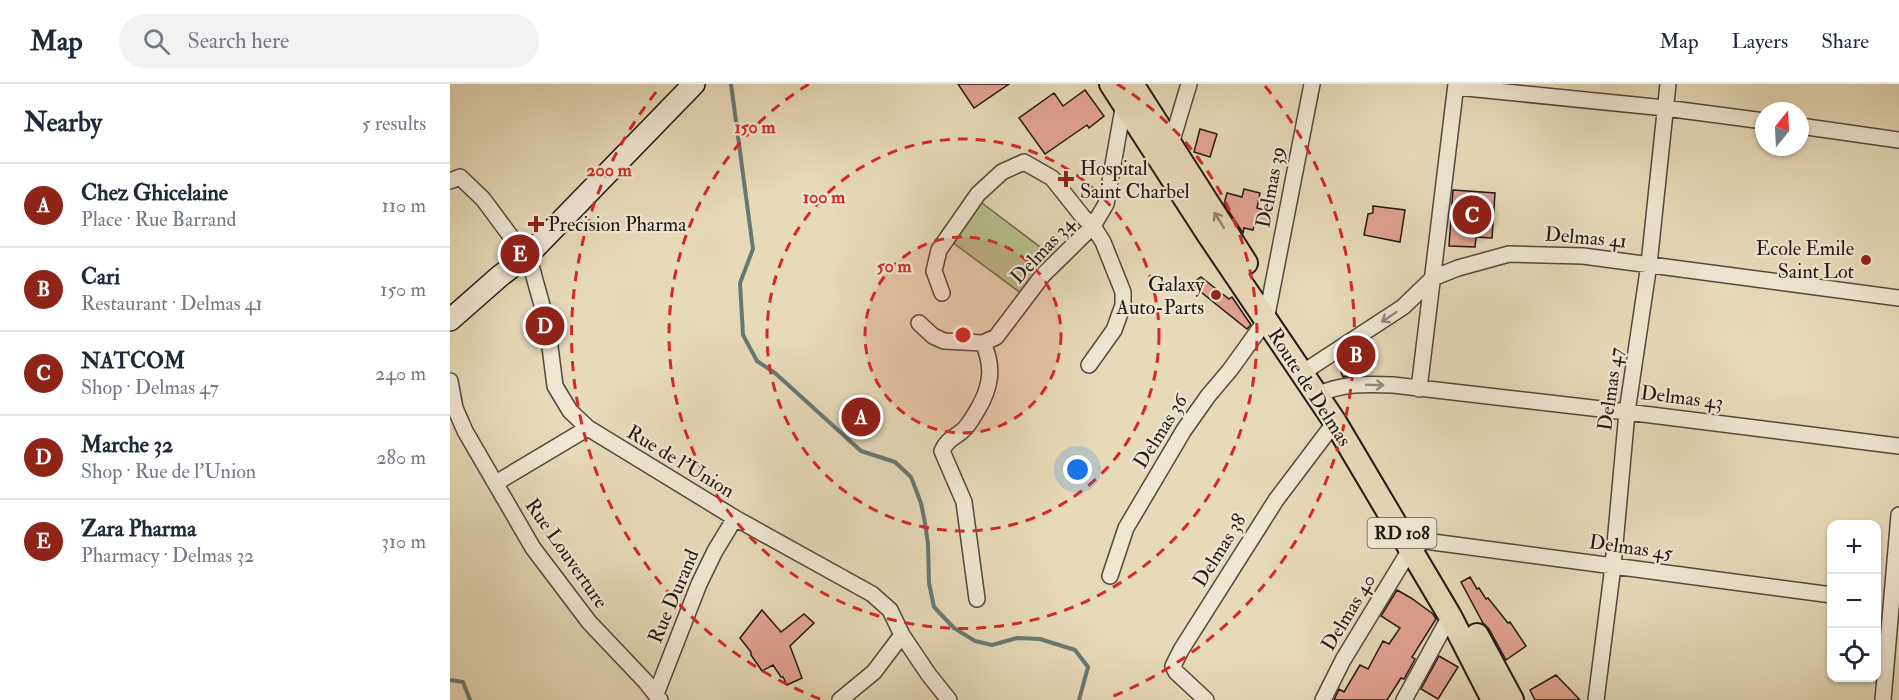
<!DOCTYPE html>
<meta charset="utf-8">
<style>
:root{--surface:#fff;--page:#f2f2f3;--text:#1f2937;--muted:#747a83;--line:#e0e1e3;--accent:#8f2418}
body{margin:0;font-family:"IM FELL Double Pica",serif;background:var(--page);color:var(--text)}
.controls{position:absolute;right:18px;bottom:18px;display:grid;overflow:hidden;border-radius:12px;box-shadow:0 2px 4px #0004}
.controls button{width:54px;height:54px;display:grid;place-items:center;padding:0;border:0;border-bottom:2px solid var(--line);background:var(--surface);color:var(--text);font:30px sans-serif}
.compass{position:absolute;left:1305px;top:18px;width:54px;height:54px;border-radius:50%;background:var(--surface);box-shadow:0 2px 4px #0004;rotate:18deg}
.you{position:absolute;left:628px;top:386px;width:21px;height:21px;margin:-15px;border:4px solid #fff;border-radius:50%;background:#1a73e8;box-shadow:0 0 0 9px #1a73e833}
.badge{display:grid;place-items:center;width:39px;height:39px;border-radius:50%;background:var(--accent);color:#fff;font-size:20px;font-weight:700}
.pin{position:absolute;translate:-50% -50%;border:3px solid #fff;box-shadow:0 2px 6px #0006}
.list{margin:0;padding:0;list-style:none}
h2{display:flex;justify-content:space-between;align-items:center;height:78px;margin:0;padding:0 24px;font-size:26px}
h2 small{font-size:20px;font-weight:400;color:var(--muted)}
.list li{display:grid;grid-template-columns:39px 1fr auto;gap:18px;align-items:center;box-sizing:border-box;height:84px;padding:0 24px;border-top:2px solid var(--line)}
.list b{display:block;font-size:22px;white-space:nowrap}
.list p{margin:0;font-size:20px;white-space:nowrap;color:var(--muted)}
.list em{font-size:20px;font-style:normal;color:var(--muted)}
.icon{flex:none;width:33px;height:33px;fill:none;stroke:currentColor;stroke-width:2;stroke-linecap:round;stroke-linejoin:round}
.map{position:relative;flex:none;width:1449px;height:616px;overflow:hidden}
header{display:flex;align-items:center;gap:36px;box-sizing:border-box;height:84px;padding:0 30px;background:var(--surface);border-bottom:2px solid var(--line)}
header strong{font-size:28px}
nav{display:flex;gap:33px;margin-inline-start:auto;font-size:21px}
.search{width:420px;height:54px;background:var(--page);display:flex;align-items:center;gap:15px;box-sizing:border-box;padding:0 21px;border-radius:33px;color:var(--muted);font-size:22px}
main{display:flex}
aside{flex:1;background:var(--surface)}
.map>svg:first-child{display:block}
</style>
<header>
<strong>Map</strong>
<div class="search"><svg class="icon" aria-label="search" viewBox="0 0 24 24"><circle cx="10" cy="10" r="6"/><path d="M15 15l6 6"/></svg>Search here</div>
<nav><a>Map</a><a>Layers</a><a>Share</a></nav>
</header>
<main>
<aside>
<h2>Nearby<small>5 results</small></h2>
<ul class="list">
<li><span class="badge">A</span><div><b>Chez Ghicelaine</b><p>Place · Rue Barrand</p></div><em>110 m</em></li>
<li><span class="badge">B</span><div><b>Cari</b><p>Restaurant · Delmas 41</p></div><em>150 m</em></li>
<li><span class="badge">C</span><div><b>NATCOM</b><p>Shop · Delmas 47</p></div><em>240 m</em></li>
<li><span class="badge">D</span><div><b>Marche 32</b><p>Shop · Rue de l'Union</p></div><em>280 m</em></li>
<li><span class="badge">E</span><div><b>Zara Pharma</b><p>Pharmacy · Delmas 32</p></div><em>310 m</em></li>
</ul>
</aside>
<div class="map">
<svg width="1449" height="616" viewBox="0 0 1449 616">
<rect width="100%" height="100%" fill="#e7dab9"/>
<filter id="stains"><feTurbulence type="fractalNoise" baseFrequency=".00333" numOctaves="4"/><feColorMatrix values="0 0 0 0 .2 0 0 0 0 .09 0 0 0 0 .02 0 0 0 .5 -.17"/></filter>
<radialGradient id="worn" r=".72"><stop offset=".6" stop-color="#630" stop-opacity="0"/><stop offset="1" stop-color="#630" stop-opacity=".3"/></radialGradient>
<!-- green -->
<path fill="#b7bf8e" stroke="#6c6b50" stroke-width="1.5" d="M 528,116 L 602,172 L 572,210 L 502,158 Z"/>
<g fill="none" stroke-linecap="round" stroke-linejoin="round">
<!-- stream -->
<path stroke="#687972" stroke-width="4" d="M 281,0 L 303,165 L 290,199 L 293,251 L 307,277 L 325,289 L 411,367 L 445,378 L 461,393 L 471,419 L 475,439 L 478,460 L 479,499 L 484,523 L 504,544 L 525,557 L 542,561 L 567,554 L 590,555 L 625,566 L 638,583 L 629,616
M 0,596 L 13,598 L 20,616"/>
</g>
<!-- building -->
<path fill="#e3a393" stroke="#221712" stroke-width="1.5" d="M 508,0 L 559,0 L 524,24 Z
M 635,6 L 654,32 L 639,44 L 637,41 L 595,70 L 569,34 L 604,9 L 613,22 Z
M 750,45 L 767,50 L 760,73 L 744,68 Z
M 794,105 L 810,109 L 807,124 L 821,128 L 817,141 L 805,138 L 803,146 L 794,144 L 793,149 L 774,120 L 777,109 L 792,113 Z
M 1003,106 L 1045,109 L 1042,154 L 1026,153 L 1025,163 L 999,162 Z
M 923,122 L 955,126 L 950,158 L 914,151 L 918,130 L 923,129 Z
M 751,193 L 779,215 L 782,213 L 801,241 L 797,245 L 741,200 Z
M 912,271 L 918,286 L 893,293 L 888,280 Z
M 414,321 L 422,331 L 410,345 L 400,335 Z
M 1020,493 L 1027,505 L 1029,504 L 1036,515 L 1038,514 L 1058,539 L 1060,538 L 1076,562 L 1056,576 L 1039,545 L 1033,539 L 1011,498 Z
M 947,506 L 961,514 L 983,530 L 986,535 L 962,573 L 965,575 L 954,595 L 951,594 L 937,616 L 884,616 L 889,605 L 894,608 L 910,581 L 918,585 L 933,557 L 939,560 L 950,544 L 931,532 Z
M 312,526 L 331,548 L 354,530 L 364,539 L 340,562 L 352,594 L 337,601 L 333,593 L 331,593 L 323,581 L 312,587 L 301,571 L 301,568 L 290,554 Z
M 989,572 L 1008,583 L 988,615 L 971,605 Z
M 1106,591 L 1130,616 L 1085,616 L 1080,606 Z"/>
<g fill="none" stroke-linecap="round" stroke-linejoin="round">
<!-- street casing -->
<g stroke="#53483c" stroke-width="18">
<path id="street" d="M 1006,3 L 1215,24 L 1314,37
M 1350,42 L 1449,56
M 716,63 L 721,60 L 739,0
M 0,97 L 10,93 L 33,115 L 62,154 L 78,171 L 97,239 L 105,302 L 120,327 L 138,344 L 285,434 L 422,510 L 440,526 L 452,551 L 479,591 L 499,616
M 492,209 L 484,187 L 489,166 L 528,110 L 552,88 L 574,78 L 602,94 L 633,133 L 643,142 L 653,158 L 673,208 L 673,221 L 664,246 L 639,281
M 469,239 L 483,252 L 494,257 L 533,259 L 546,253 L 593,191 L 643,142 L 656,120 L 674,19
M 852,289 L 953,223 L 983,194 L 1008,184 L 1059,170 L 1133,172 L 1449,214
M 0,297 L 5,324 L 15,347 L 83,464 L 139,538 L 195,597 L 210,616
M 969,305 L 1006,0
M 867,311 C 892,299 916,300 943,301 L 1177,328 L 1449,362
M 46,399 L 138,344
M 660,492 L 676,444 L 734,346 L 758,312 L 780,286 L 816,236 L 862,0
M 527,515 L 514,418 L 492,367 C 497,356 503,354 511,348 C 519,342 523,333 528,325 C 541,303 544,283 533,259
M 206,610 L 249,500 L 265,467 L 285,434
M 390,616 L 424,588 L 452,551
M 756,616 L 726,588 L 723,582 L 731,566 L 826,416 L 885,338
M 873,616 L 893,576 L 961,464 L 975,457 L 1382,511
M 954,616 L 1000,532
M 1146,616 L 1163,482 L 1177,328 L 1199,180 L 1218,0
M 1433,616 L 1449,431"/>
</g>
<!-- secondary casing -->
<g stroke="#221712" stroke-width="24">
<path id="secondary" d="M 0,236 L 50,192 L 78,171 L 244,0"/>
</g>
<!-- primary casing -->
<g stroke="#221712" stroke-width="26">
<path id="primary" d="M 661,0 L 758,150 L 885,338 L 1000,532 L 1043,616
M 682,0 L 796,179
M 1027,551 L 1062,616"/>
</g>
<!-- street -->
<use href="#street" stroke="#efe7d2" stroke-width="15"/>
<!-- secondary -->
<use href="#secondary" stroke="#efe7d2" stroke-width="21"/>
<!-- primary -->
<use href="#primary" stroke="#e7dab9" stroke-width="22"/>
</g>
<!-- one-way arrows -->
<defs><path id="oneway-shaft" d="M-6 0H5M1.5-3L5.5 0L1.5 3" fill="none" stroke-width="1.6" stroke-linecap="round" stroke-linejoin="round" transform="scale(1.5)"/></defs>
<use stroke="#8e826e" href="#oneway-shaft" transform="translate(769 136) rotate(-122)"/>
<g stroke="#93897c">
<use href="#oneway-shaft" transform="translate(939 233) rotate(146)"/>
<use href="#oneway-shaft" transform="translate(925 301) rotate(2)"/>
</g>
<!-- distance rings -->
<circle cx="513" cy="251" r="98" fill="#d62828" fill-opacity=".12"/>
<g fill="none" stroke="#d62828" stroke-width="3" stroke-dasharray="10 8">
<circle cx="513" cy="251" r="98"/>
<circle cx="513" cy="251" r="196"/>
<path d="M667 0A294 294 0 1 1 359 0"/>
<path d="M370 615A391 391 0 0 1 211 2M815 2A391 391 0 0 1 656 615"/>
</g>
<!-- markers -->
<g fill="#8f2418" stroke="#efe7d2" stroke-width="2">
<path d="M613 86h6v6h6v6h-6v6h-6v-6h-6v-6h6z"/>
<path d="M83 131h6v6h6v6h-6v6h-6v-6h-6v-6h6z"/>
<circle cx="1416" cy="176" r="6"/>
<circle cx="766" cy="211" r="6"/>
</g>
<g text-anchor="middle" stroke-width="4.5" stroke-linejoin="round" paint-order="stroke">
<!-- shield labels -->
<rect fill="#efe7d2" stroke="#60554c" stroke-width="1.5" x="917.5" y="434" width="69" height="30" rx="4.5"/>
<g font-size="18" font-weight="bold" fill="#221712">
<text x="952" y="455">RD 108</text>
</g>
<!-- poi labels -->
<g font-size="20" fill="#221712" stroke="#efe7d2" text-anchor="start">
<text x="630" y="91">Hospital<tspan x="630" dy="23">Saint Charbel</tspan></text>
<text x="98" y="147">Precision Pharma</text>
<text x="1404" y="171" text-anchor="end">Ecole Emile<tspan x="1404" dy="23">Saint Lot</tspan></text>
<text x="754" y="207" text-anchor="end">Galaxy<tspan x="754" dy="23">Auto-Parts</tspan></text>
</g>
<!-- street labels -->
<g font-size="20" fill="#221712" stroke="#efe7d2">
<text transform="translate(820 103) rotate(-79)" y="7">Delmas 39</text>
<text transform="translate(1136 153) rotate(5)" y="7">Delmas 41</text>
<text transform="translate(592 166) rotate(-47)" y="7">Delmas 34</text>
<text transform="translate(860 303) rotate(57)" y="7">Route de Delmas</text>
<text transform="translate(1160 305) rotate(-82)" y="7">Delmas 47</text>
<text transform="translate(1232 313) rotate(7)" y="7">Delmas 43</text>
<text transform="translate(710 347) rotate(-58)" y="7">Delmas 36</text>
<text transform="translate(231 377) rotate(31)" y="7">Rue de l'Union</text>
<text transform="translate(1181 463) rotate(8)" y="7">Delmas 45</text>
<text transform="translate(769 466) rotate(-58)" y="7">Delmas 38</text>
<text transform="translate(117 469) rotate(55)" y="7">Rue Louverture</text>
<text transform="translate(223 512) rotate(-67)" y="7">Rue Durand</text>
<text transform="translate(898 528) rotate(-59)" y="7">Delmas 40</text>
</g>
</g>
<circle cx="513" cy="251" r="9" fill="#d62828" stroke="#efe7d2" stroke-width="3"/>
<g font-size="18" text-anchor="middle" font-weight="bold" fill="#d62828" stroke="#efe7d2" stroke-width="4.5" stroke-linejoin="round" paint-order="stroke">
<text x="305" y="49">150 m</text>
<text x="159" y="92">200 m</text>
<text x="374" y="119">100 m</text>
<text x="444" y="188">50 m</text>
</g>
<rect width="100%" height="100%" filter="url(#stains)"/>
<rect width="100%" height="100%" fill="url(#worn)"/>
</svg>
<div class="controls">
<button>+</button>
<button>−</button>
<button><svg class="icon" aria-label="locate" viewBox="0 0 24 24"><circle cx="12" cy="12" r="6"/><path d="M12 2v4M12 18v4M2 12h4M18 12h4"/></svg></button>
</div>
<svg class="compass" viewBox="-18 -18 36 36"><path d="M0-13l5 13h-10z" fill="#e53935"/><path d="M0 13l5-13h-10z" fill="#747a83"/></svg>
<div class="you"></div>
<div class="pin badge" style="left:411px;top:333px">A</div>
<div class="pin badge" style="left:906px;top:271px">B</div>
<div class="pin badge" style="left:1022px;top:131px">C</div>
<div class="pin badge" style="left:95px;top:242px">D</div>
<div class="pin badge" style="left:70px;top:170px">E</div>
</div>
</main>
